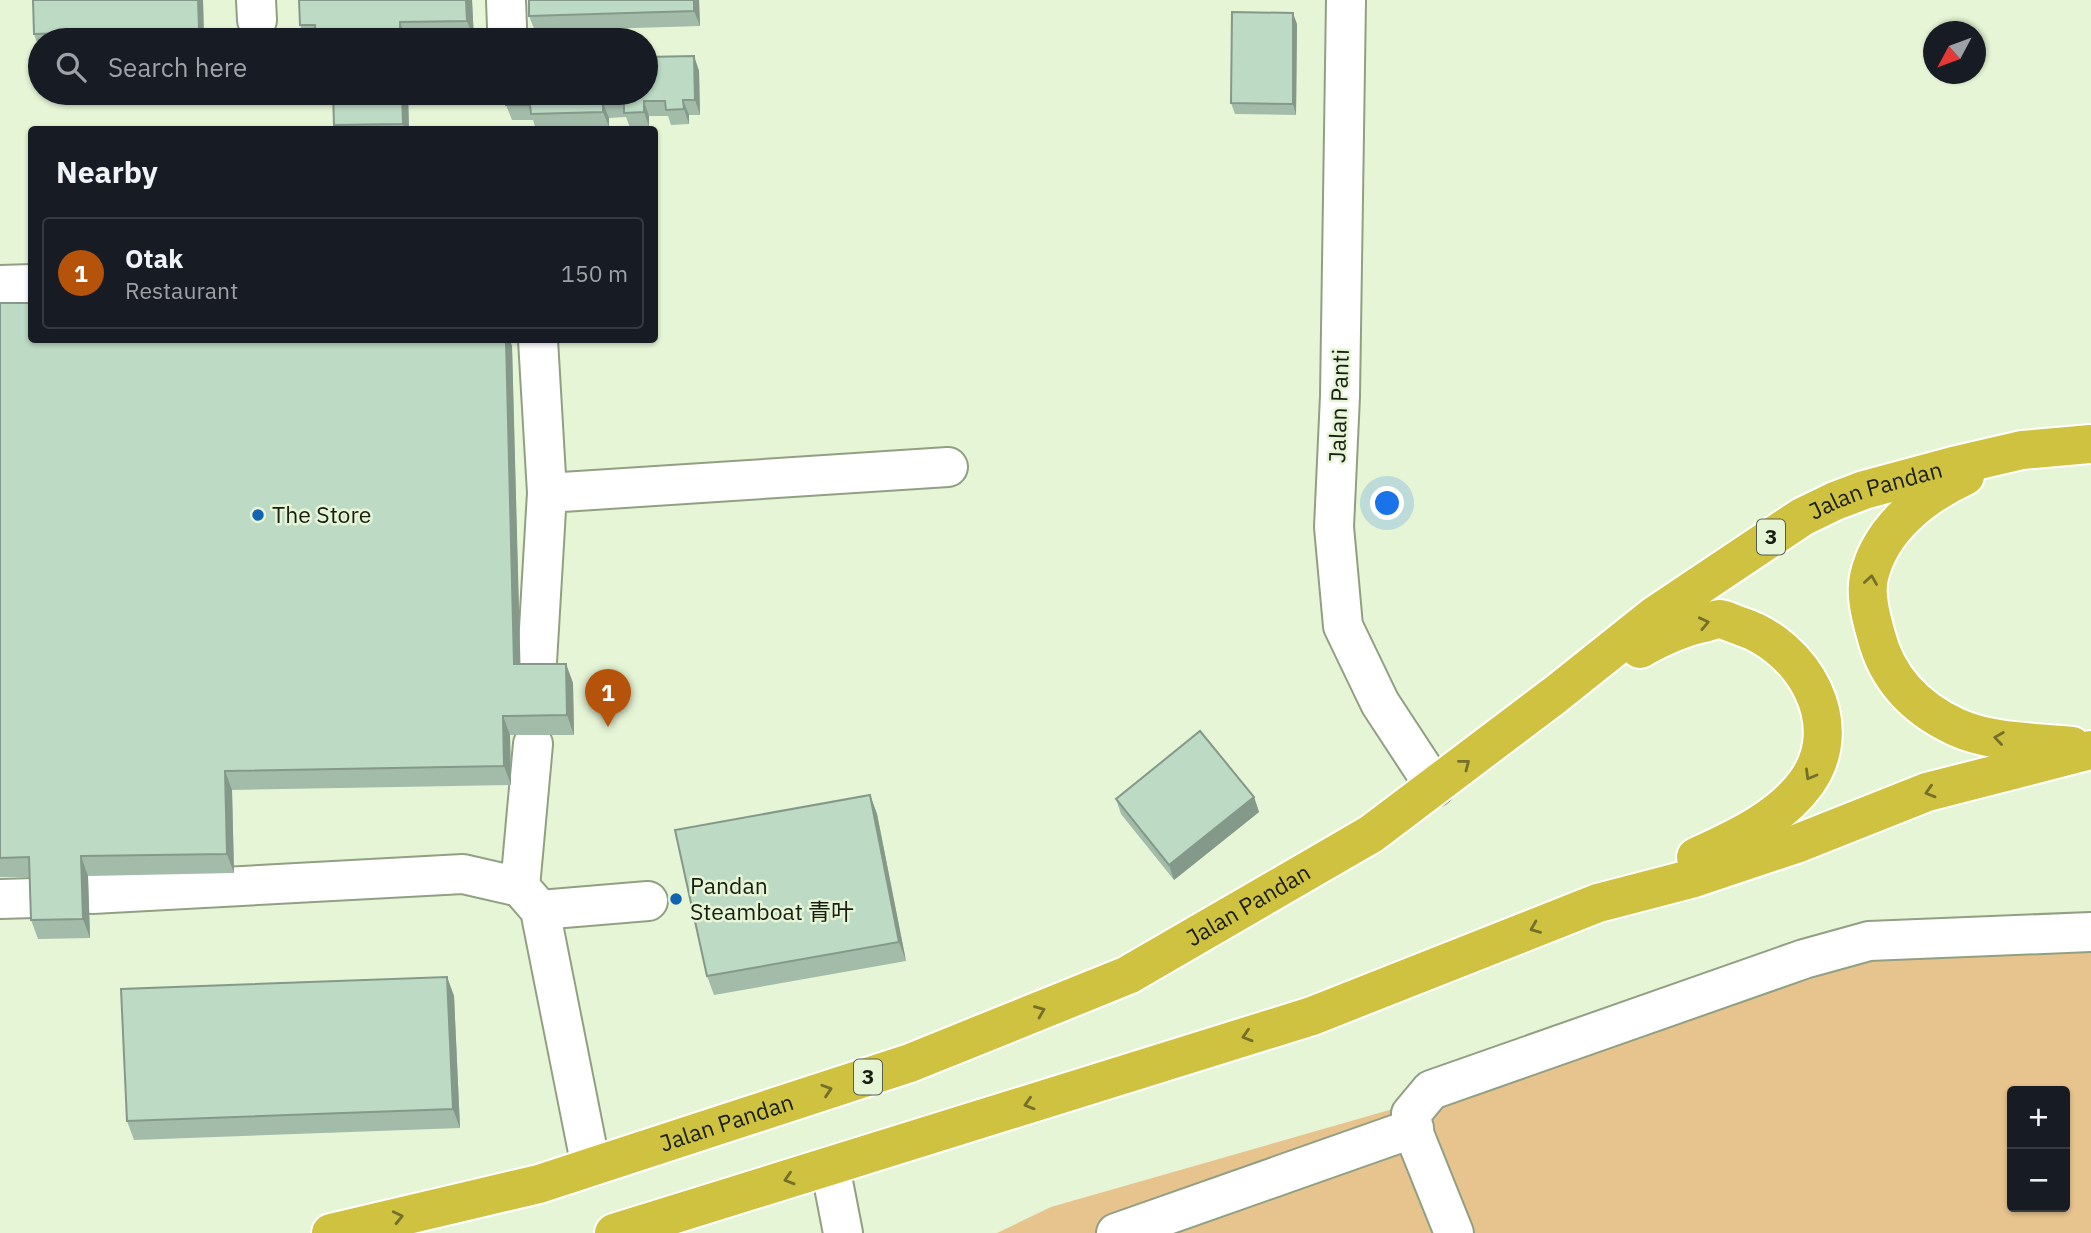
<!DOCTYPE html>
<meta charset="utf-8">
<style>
:root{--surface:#171b24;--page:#242831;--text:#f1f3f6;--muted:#9ea1a6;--line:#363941;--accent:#b45309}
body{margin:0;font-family:"IBM Plex Sans","Noto Sans SC",sans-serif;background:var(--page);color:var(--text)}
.controls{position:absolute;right:21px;bottom:21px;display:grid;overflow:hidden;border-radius:7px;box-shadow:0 2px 5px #0004}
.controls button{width:63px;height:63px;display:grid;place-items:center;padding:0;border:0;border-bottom:2px solid var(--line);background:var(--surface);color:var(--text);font:35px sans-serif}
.compass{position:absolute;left:1923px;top:21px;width:63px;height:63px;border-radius:50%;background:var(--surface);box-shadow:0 2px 5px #0004;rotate:229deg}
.you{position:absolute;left:1388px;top:504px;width:24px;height:24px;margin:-18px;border:5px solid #fff;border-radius:50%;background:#1a73e8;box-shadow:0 0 0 10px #1a73e833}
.badge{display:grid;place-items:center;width:46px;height:46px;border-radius:50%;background:var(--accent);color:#fff;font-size:23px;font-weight:700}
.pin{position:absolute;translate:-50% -58px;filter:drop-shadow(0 2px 4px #0008)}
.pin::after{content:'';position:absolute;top:37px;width:24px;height:21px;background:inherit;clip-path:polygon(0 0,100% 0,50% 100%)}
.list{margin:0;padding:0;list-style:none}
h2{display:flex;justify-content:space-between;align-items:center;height:91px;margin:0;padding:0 28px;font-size:30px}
h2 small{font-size:23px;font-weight:400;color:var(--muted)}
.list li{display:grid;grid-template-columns:46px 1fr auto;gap:21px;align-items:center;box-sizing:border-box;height:112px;margin:0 14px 14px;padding:0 14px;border:2px solid var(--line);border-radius:7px}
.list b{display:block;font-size:26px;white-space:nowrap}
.list p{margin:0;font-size:23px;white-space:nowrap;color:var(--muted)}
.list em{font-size:23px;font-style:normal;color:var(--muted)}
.icon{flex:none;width:38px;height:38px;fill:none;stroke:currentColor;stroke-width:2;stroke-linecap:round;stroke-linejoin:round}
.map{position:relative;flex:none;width:2091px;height:1233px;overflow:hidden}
.search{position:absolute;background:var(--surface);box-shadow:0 2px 5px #0004;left:28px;top:28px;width:630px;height:77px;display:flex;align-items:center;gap:18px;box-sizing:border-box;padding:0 24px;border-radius:38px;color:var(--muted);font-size:26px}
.panel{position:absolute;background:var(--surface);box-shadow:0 2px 5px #0004;left:28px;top:126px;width:630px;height:217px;border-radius:7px}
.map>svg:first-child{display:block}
</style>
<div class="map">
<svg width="2091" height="1233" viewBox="0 0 2091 1233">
<rect width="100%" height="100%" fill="#e6f5d6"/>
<!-- green -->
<path fill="#e7c48e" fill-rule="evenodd" d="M 2091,922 L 2091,1233 L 997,1233 L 1051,1207 L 1473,1086 L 1883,956 ZM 2012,1091 L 2065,1091 L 2065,1207 L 2012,1207 Z"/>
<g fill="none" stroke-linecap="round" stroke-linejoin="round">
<!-- minor casing -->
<g stroke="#919f83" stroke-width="42">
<path id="minor" d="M 256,0 L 257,20
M 506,0 L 507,27
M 1346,0 L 1340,396 L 1334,527 L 1343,626 L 1380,703 L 1435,787
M 0,285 L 32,284
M 547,493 L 948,467
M 536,679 L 547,493 L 538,340
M 520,887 L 533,744
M 92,894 L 463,874 L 520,887 L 540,910 L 591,1167
M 0,899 L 34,898
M 540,910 L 648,901
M 830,1166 L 843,1233
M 1116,1233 L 1414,1128
M 1454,1233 L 1415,1136 L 1411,1114 L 1431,1090 L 1804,959 L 1869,941 L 2091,932"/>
</g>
<!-- highway casing -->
<g stroke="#fff" stroke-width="42">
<g id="highway">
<path d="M 1965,476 C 1922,496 1880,529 1869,577 C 1865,595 1871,617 1876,635 C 1887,679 1915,708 1956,727 C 1991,743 2034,742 2072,746"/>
<path d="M 1640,649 C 1661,637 1680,628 1704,623 C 1708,622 1715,619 1720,619 C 1726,620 1734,624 1740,626 C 1803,646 1849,724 1806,783 C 1780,819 1735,839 1696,857"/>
<path id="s1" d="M 331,1233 L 539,1184 L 910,1063 L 1128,975 L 1371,834 L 1555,695 L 1654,616 L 1802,517 L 1835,501 L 1864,490 L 1953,466 L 2022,450 L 2091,444"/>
<path d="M 614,1233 L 1312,1016 L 1598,903 L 1694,878 L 1796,844 L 1927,792 L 2091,750"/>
</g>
</g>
<!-- minor -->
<use href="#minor" stroke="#fff" stroke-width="38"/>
<!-- highway -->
<use href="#highway" stroke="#cfc241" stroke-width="38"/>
</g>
<!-- wall -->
<path fill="#a3bba9" d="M 203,0 L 204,40 L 40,40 L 40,49 L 39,49 L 34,34 Z
M 472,0 L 474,40 L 306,40 L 300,25 Z
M 699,0 L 700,26 L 535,31 L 529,16 Z
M 1297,24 L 1296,115 L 1235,114 L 1231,103 Z
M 694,56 L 699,71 L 700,115 L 689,115 L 689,124 L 671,125 L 668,116 L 649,116 L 649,127 L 630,128 L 626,117 L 609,118 L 609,127 L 536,129 L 533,120 L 512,120 L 506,105 Z
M 408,93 L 409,130 L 336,130 L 334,125 Z
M 0,303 L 512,346 L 520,664 L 566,664 L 573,683 L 574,735 L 510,735 L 511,785 L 232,790 L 234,873 L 88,876 L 90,938 L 38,939 L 31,920 L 30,877 L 0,877 Z
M 870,795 L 877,814 L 906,961 L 714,995 L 707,976 Z
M 1254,797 L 1259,812 L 1174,880 L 1121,814 L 1116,799 Z
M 447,977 L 454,996 L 460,1128 L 134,1140 L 127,1121 Z"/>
<!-- shaded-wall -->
<path fill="#849989" d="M 198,0 L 203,0 L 204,40 L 203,40 L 199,29 Z
M 466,0 L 472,0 L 474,40 L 467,21 Z
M 694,0 L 699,0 L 700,26 L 694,11 Z
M 1293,13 L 1297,24 L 1296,115 L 1293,104 Z
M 400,22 L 406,40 L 400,40 Z
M 694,56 L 699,71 L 700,115 L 695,100 Z
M 402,93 L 408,93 L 409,130 L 405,130 L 403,124 Z
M 683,100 L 689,115 L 689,124 L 684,109 Z
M 644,101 L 649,116 L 649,127 L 644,112 Z
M 603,103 L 609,118 L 609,127 L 603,112 Z
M 506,340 L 510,340 L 512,346 L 521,684 L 514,664 Z
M 566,664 L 573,683 L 574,735 L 567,715 Z
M 503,716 L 510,735 L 511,785 L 504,766 Z
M 225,771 L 232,790 L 234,873 L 227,854 Z
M 870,795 L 877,814 L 906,961 L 899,942 Z
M 1254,797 L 1259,812 L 1174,880 L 1169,865 Z
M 81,856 L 88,876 L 90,938 L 83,919 Z
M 447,977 L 454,996 L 460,1128 L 453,1109 Z"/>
<!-- building -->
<path fill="#bddac4" stroke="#849989" stroke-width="2" d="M 33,0 L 198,0 L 199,29 L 34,34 Z
M 299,0 L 466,0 L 467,21 L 400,22 L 400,40 L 316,40 L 315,25 L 300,25 Z
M 529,0 L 694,0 L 694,11 L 529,16 Z
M 1232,12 L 1293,13 L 1293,104 L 1231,103 Z
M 694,56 L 695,100 L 683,100 L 684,109 L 666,110 L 665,101 L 644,101 L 644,112 L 624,113 L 624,102 L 603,103 L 603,112 L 531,114 L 530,105 L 506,105 L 506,93 L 646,93 L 646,57 Z
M 333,93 L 402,93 L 403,124 L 334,125 Z
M 0,303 L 32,303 L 32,340 L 506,340 L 514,664 L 566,664 L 567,715 L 503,716 L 504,766 L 225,771 L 227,854 L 81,856 L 83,919 L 31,920 L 29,857 L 0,858 Z
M 1200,731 L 1254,797 L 1169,865 L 1116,799 Z
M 870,795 L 899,942 L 707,976 L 675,830 Z
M 447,977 L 453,1109 L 127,1121 L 121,989 Z"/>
<!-- one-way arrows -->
<defs><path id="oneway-chevron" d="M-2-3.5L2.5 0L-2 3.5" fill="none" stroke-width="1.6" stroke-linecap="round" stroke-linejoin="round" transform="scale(1.75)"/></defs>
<g stroke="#74702a">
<use href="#oneway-chevron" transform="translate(1871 580) rotate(-81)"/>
<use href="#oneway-chevron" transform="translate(1704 623) rotate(-12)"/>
<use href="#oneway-chevron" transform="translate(1999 738) rotate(-172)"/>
<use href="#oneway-chevron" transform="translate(1465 764) rotate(-38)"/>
<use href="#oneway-chevron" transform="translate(1810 775) rotate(120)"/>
<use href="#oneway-chevron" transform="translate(1930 792) rotate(163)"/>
<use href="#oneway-chevron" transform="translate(1535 928) rotate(158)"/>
<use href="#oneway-chevron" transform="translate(1040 1011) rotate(-22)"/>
<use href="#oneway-chevron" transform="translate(1247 1036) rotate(163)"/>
<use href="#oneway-chevron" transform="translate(827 1090) rotate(-18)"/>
<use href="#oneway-chevron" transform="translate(1029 1104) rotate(163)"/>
<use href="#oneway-chevron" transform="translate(789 1179) rotate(163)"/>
<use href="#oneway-chevron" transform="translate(398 1217) rotate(-13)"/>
</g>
<!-- markers -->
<g fill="#1264b2" stroke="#e6f5d6" stroke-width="2.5">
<circle cx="258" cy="515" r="7"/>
<circle cx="676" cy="899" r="7"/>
</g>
<g text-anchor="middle" stroke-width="5" stroke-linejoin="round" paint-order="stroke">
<!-- shield labels -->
<g fill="#e6f5d6" stroke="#565e4e" stroke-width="2">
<rect x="1757" y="519.5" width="28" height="35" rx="5"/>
<rect x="854" y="1059.5" width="28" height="35" rx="5"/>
</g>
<g font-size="21" font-weight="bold" fill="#191e13">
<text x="1771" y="544">3</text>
<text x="868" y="1084">3</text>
</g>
<!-- street labels -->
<g font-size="23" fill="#191e13" stroke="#e6f5d6">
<text transform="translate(1339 406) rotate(-88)" y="8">Jalan Panti</text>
<text dy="8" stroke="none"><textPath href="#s1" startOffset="1734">Jalan Pandan</textPath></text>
<text dy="8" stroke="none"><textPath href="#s1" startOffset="978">Jalan Pandan</textPath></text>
<text dy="8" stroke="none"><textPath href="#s1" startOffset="411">Jalan Pandan</textPath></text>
</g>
<!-- poi labels -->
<g font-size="23" fill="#191e13" stroke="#e6f5d6" text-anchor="start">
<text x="272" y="523">The Store</text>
<text x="690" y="894">Pandan<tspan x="690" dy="26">Steamboat 青叶</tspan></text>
</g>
</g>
</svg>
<div class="controls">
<button>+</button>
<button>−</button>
</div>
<svg class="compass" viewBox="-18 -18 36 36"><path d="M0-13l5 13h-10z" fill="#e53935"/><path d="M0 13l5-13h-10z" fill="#9ea1a6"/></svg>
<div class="you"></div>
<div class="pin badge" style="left:608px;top:727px">1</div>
<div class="search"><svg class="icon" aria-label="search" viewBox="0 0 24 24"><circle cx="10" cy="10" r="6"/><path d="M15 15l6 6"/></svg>Search here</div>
<section class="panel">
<h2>Nearby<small></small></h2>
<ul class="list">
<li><span class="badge">1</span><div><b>Otak</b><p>Restaurant</p></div><em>150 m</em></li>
</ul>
</section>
</div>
